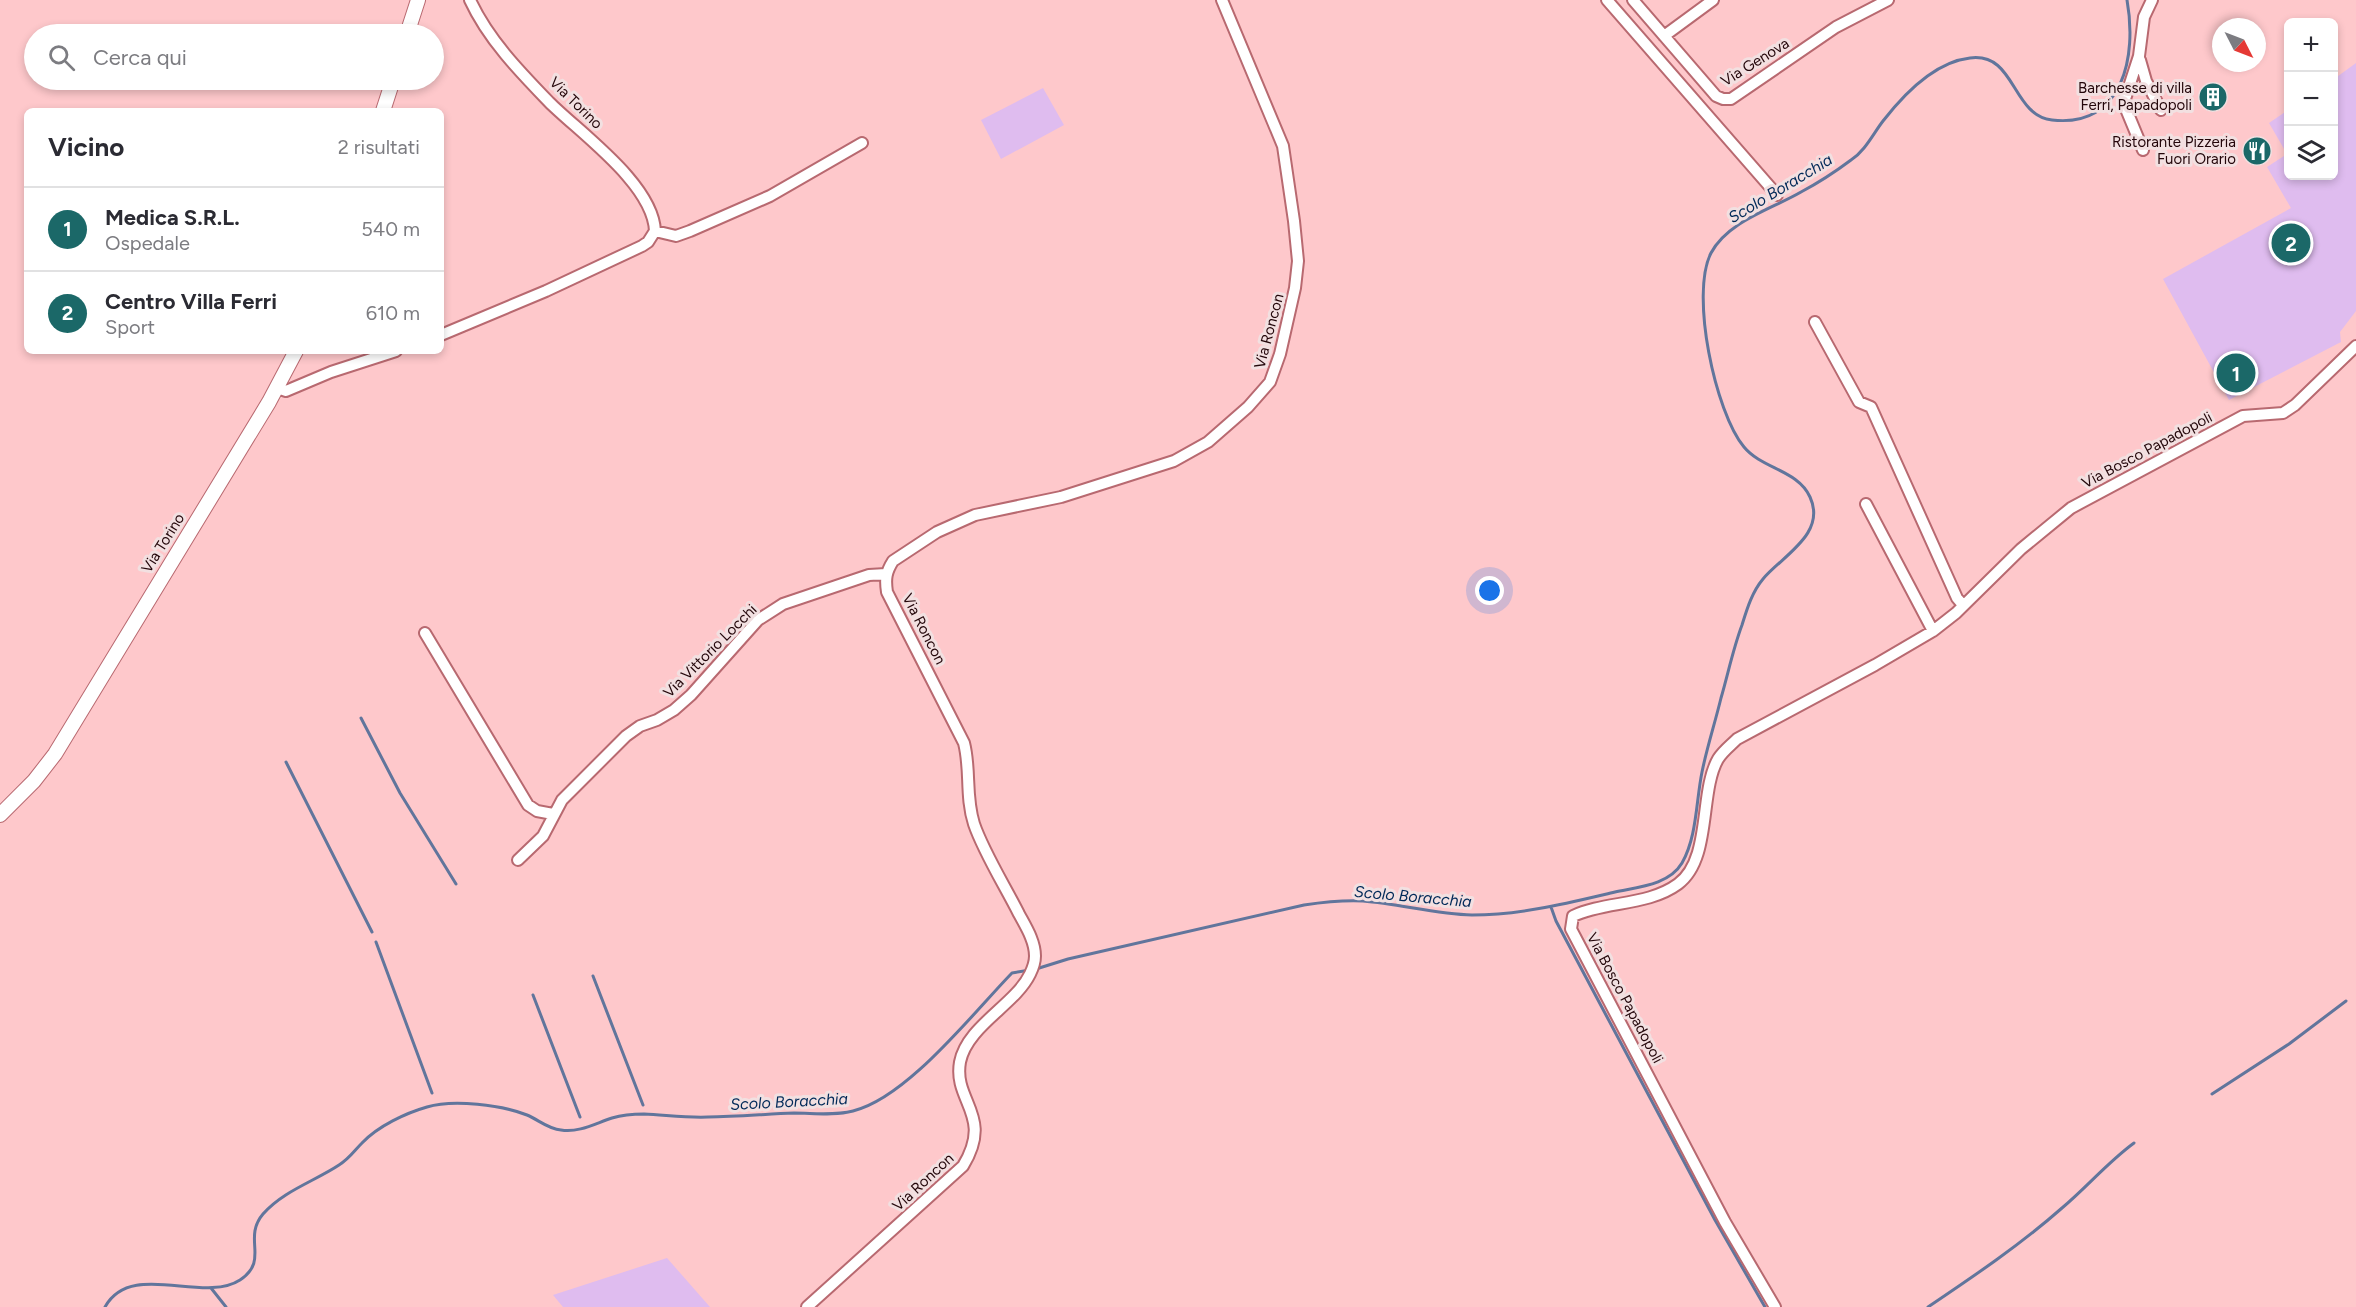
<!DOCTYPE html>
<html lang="it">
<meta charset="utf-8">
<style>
:root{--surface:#fff;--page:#f2f2f3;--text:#2b2b33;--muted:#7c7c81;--line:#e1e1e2;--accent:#1b6868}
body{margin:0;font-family:Figtree,sans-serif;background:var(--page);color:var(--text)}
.controls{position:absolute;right:18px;top:18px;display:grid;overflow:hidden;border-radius:9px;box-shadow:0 3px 9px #0003}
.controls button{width:54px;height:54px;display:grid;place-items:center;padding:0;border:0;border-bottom:2px solid var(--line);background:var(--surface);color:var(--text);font:30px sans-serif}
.compass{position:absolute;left:2212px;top:18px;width:54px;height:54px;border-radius:50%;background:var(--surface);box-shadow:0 3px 9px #0003;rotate:132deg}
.you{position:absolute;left:1490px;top:591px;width:21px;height:21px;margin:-15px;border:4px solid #fff;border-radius:50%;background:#1a73e8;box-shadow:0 0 0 9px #1a73e833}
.badge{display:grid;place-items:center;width:39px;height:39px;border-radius:50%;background:var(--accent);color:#fff;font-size:20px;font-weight:700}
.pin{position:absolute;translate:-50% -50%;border:3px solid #fff;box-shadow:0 2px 6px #0006}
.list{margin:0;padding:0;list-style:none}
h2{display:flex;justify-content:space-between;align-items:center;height:78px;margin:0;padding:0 24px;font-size:26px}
h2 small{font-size:20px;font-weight:400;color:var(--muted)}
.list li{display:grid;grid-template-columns:39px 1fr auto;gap:18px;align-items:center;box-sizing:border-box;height:84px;padding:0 24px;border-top:2px solid var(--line)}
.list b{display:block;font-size:22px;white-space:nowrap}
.list p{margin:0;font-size:20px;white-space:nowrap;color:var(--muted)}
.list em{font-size:20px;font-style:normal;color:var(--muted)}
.icon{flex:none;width:33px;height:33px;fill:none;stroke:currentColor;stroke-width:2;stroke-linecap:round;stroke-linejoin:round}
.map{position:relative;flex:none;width:2356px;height:1307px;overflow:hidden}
.search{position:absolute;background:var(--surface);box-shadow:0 3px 9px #0003;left:24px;top:24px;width:420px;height:66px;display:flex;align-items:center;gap:15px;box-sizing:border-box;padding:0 21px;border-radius:33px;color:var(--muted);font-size:22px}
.panel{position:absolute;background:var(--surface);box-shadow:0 3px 9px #0003;left:24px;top:108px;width:420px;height:246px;border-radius:9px}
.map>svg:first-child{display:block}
</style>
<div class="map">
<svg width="2356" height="1307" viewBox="0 0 2356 1307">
<rect width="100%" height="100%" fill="#fec8cb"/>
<!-- green -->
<path fill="#dfbcef" d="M 2356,63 L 2356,311 L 2340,332 L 2341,342 L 2229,400 L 2163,279 L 2291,208 L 2267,167 L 2287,154 L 2269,123 L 2288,110 L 2288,176 L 2334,176 L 2334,79 Z
M 1043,88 L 1064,125 L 1001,159 L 981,120 Z
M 667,1258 L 710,1307 L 563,1307 L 553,1295 Z"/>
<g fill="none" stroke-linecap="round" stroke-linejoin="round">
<!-- stream -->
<path stroke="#61759c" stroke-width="3" d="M 361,718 L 400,793 L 456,884
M 286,762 L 372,932
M 1551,907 L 1556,921 L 1715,1220 L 1765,1307
M 376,942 L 432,1093
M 1036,969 L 1068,959 L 1304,905 C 1324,902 1343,900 1363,901 C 1400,904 1436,914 1472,915 C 1521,915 1568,903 1615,892 C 1638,887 1669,885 1682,863 C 1697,837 1696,801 1702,772 C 1707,747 1715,723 1721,698 C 1728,674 1733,649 1742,625 C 1747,609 1752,592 1763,579 C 1782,556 1827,534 1810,497 C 1798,470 1762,469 1744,447 C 1715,412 1690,294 1711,253 C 1728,221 1772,209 1801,192 C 1818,183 1835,172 1851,160 C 1865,151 1873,134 1883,121 C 1904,94 1934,62 1970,58 C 2016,52 2011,115 2052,120 C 2124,128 2137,55 2127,0
M 593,976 L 643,1105
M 533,995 L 580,1117
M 2212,1094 L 2289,1044 L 2346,1001
M 211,1288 L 226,1307
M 105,1307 C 131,1260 203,1304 240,1280 C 270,1260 242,1239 263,1214 C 283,1191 315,1181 339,1165 C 349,1159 354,1151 362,1143 C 378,1126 406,1113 427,1107 C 453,1099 502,1105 527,1115 C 539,1120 548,1129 561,1130 C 579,1133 596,1123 612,1118 C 622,1115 634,1114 644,1114 C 666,1115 687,1118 708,1117 C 737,1117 765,1114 794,1113 C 813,1113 834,1116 853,1111 C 907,1098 973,1013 1012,973 L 1030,970
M 1928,1307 C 1974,1276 2020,1245 2062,1208 C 2087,1187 2108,1162 2134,1143"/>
<!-- minor casing -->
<g stroke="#b86970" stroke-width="14">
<path id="minor" d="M 1607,0 L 1777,195
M 1633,0 L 1716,96 L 1723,99 L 1731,99 L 1836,27 L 1888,0
M 1664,36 L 1713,0
M 2140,60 L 2146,81 L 2161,110
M 2143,150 L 2126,109 L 2125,99 L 2139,56 L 2144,17 L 2152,0
M 655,231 L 676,236 L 690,231 L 770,196 L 862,143
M 1815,322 L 1859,402 L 1871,407 L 1957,598 L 1963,605
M 441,335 L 546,291 L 642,246 L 648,242 L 655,231 C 653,184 580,133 549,102 C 519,71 488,39 470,0
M 277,388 L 286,391 L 331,372 L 396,351
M 1866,504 L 1933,631
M 425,633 L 528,805 L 537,811 L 553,814
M 518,860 L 543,836 L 562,800 L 626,736 L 640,726 L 657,720 L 674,710 L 691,695 L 758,620 L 783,604 L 869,575 L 886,574
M 807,1307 L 963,1166 C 994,1115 953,1102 960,1062 C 967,1026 1015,1005 1030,974 C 1033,968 1035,962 1035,956 C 1035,941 1026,927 1019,914 C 1005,886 984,853 974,824 C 965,796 971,770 964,743 L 887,592 C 885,579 886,572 893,561 L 937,532 L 975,515 L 1061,497 L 1174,461 L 1208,442 L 1248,407 L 1270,382 L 1280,354 L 1295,288 L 1298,261 L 1294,221 L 1283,146 L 1222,0
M 1775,1307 L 1725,1222 L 1571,929 L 1573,916 C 1605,901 1648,906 1678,884 C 1712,859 1699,792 1718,759 C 1723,751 1730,746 1737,739 L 1875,665 L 1933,631 L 1956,613 L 2021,549 L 2071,508 L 2243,416 L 2283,413 L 2295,405 L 2356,346"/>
</g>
<!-- tertiary casing -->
<g stroke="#b86970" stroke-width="16">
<path id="tertiary" d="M 407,34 L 418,0
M 383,111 L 393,80
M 0,815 L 34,781 L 55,754 L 269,402 L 296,351"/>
</g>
<!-- minor -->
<use href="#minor" stroke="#fff" stroke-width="10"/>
<!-- tertiary -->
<use href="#tertiary" stroke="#fff" stroke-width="14"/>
</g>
<!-- icons -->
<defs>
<g id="building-disc" transform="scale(1.5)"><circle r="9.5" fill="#1b6868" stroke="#f2e0e1"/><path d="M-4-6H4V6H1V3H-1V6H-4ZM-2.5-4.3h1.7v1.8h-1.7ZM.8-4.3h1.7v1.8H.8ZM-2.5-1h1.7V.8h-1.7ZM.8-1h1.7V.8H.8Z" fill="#fff"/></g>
<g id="restaurant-disc" transform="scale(1.5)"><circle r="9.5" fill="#1b6868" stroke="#f2e0e1"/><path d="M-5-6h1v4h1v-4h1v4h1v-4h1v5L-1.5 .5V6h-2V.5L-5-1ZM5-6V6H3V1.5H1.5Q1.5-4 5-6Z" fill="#fff"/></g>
</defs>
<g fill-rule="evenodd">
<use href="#building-disc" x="2213" y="97"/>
<use href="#restaurant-disc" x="2257" y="151"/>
</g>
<g text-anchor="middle" stroke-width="6" stroke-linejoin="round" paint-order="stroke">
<!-- street labels -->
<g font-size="15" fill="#23060a" stroke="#f2e0e1">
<text transform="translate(1755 62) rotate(-32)" y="5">Via Genova</text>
<text transform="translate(576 103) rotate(44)" y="5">Via Torino</text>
<text transform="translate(1269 331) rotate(-75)" y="5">Via Roncon</text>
<text transform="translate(2147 450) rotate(-28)" y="5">Via Bosco Papadopoli</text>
<text transform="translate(163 543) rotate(-58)" y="5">Via Torino</text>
<text transform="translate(924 629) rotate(63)" y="5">Via Roncon</text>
<text transform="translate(710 651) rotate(-45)" y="5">Via Vittorio Locchi</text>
<text transform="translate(1625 998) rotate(62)" y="5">Via Bosco Papadopoli</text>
<text transform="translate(923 1182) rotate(-43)" y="5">Via Roncon</text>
</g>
<!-- poi labels -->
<g font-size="15" fill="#23060a" stroke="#f2e0e1" text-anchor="end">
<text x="2192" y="93">Barchesse di villa<tspan x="2192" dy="17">Ferri, Papadopoli</tspan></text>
<text x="2236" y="147">Ristorante Pizzeria<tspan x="2236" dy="17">Fuori Orario</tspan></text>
</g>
<!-- water labels -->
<g font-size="16" font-style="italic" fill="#002958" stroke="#f2e0e1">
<text transform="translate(1780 188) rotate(-31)" y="6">Scolo Boracchia</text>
<text transform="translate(1413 896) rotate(5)" y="6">Scolo Boracchia</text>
<text transform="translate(789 1101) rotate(-3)" y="6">Scolo Boracchia</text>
</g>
</g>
</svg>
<div class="controls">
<button>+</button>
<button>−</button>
<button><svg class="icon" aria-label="layers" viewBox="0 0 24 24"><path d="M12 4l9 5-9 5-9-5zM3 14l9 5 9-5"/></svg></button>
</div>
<svg class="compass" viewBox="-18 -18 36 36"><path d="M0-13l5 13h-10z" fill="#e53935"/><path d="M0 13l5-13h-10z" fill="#7c7c81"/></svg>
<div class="you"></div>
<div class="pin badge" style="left:2236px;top:373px">1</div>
<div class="pin badge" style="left:2291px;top:243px">2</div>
<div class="search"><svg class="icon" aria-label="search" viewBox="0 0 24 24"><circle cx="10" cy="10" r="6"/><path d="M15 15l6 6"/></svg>Cerca qui</div>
<section class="panel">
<h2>Vicino<small>2 risultati</small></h2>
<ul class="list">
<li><span class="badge">1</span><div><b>Medica S.R.L.</b><p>Ospedale</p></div><em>540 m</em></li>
<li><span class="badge">2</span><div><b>Centro Villa Ferri</b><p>Sport</p></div><em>610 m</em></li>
</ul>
</section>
</div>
